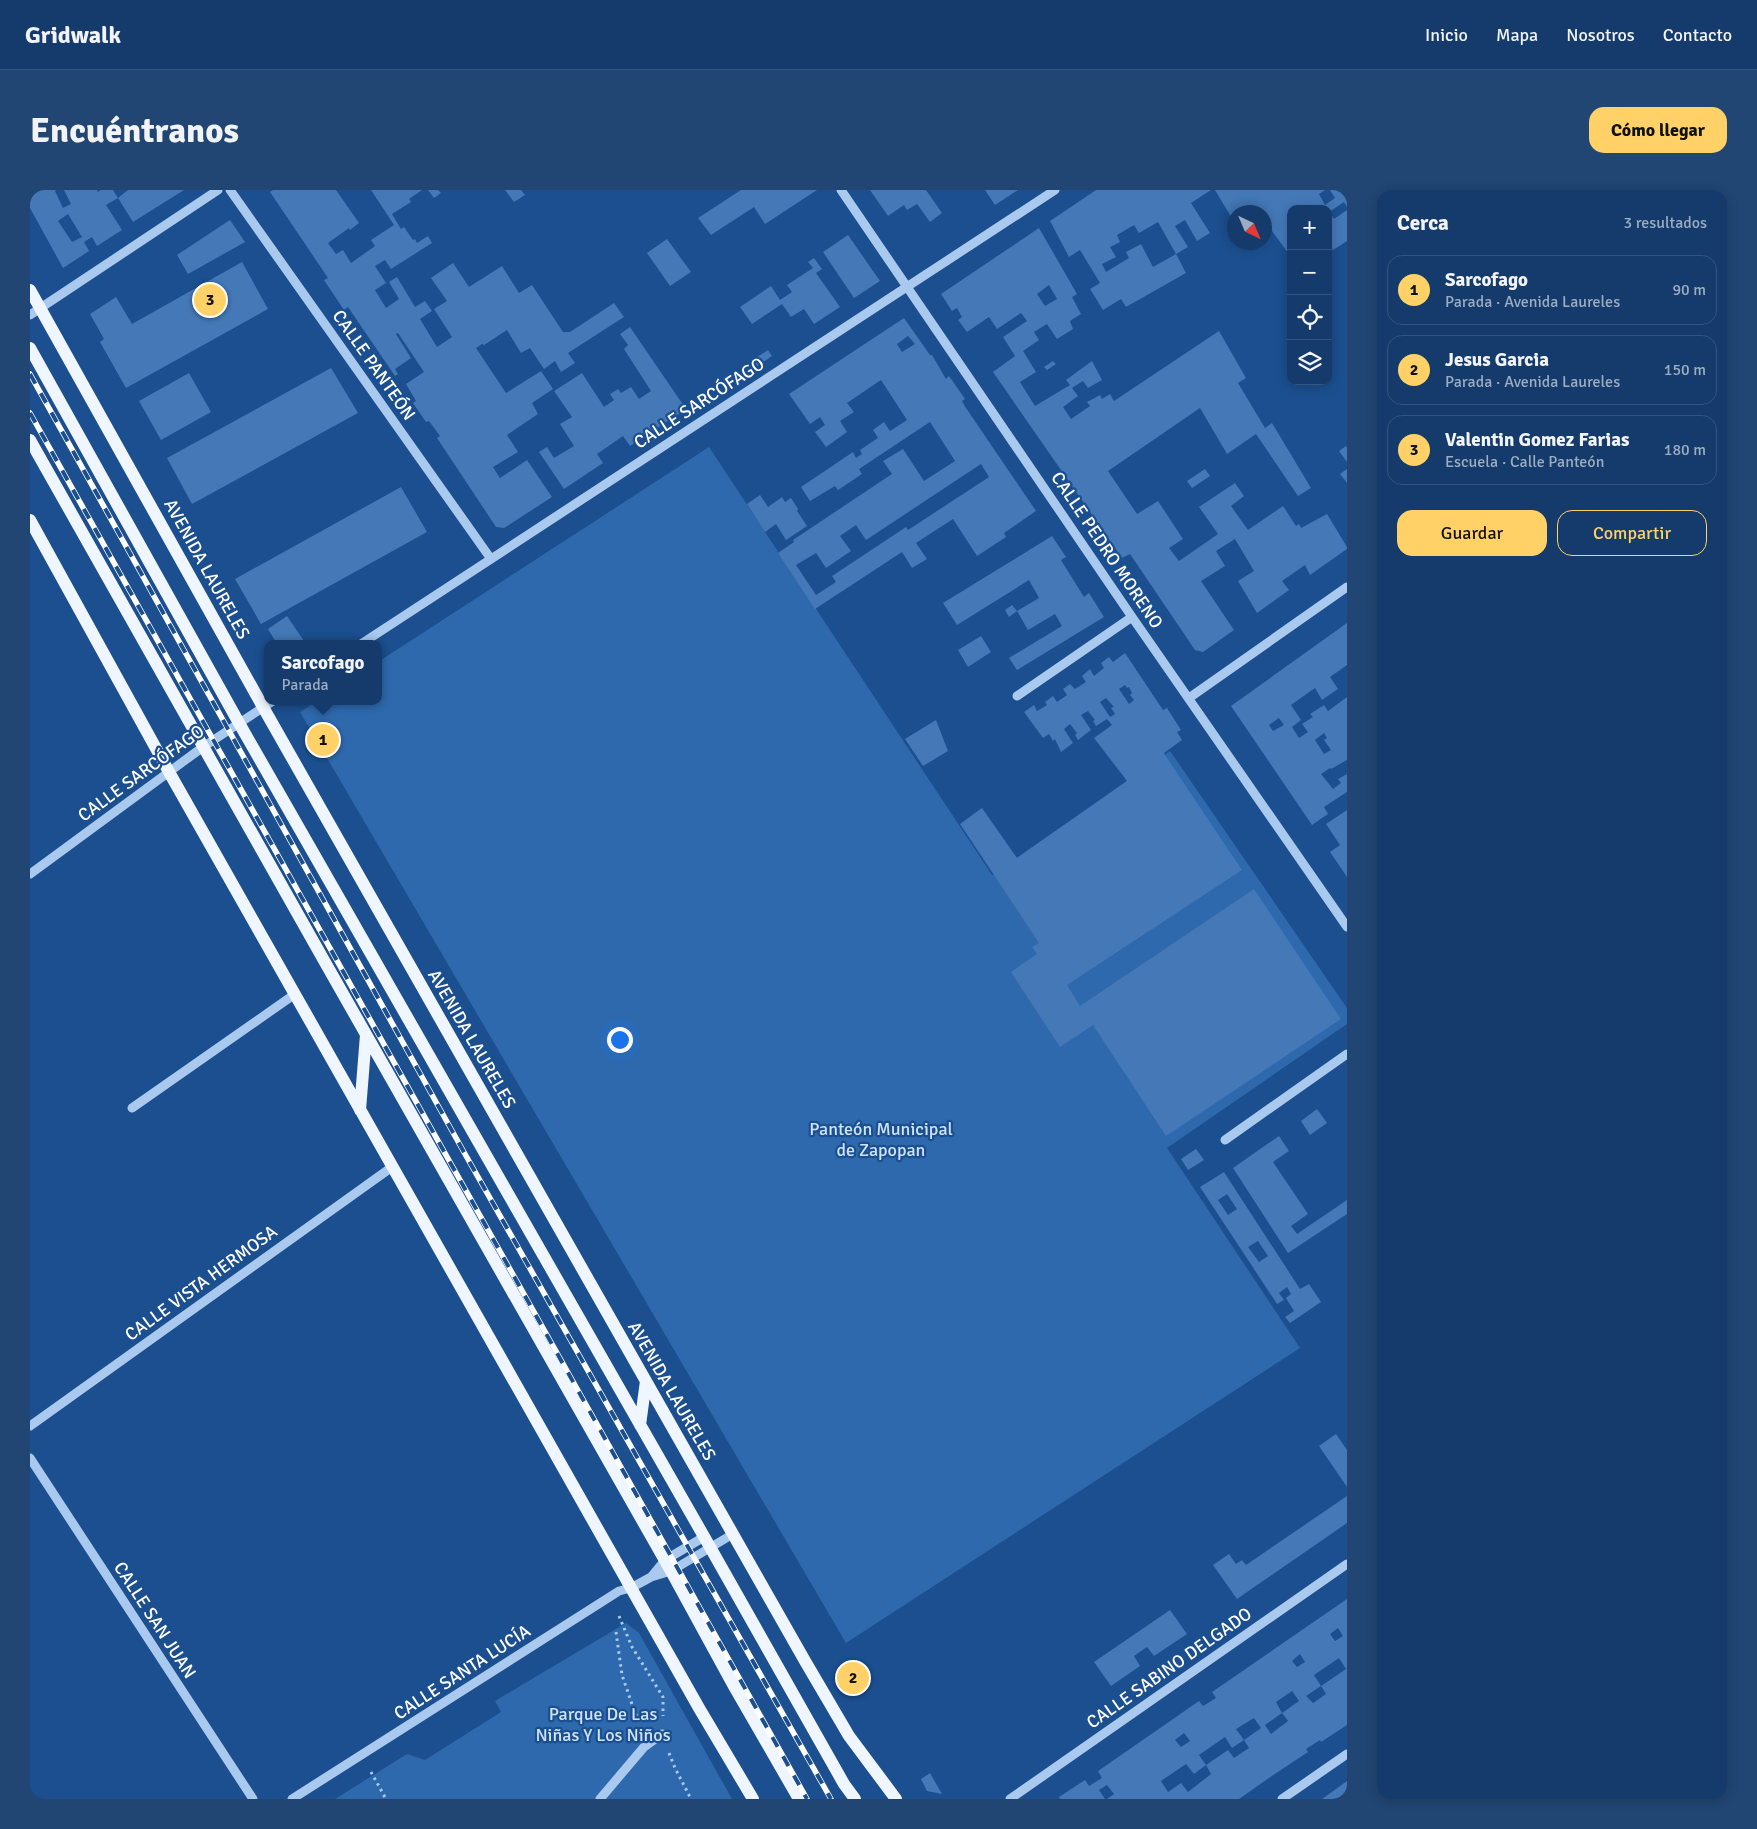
<!DOCTYPE html>
<html lang="es">
<meta charset="utf-8">
<style>
:root{--surface:#143b6b;--page:#214673;--text:#f1f3f6;--muted:#9dadc1;--line:#33557e;--accent:#ffd166}
body{margin:0;font-family:Signika,sans-serif;background:var(--page);color:var(--text)}
.controls{position:absolute;right:15px;top:15px;display:grid;overflow:hidden;border-radius:10px;box-shadow:0 2px 12px #0003}
.controls button{width:45px;height:45px;display:grid;place-items:center;padding:0;border:0;border-bottom:1px solid var(--line);background:var(--surface);color:var(--text);font:25px sans-serif}
.compass{position:absolute;left:1197px;top:15px;width:45px;height:45px;border-radius:50%;background:var(--surface);box-shadow:0 2px 12px #0003;rotate:136deg}
.you{position:absolute;left:589px;top:849px;width:18px;height:18px;margin:-12px;border:4px solid #fff;border-radius:50%;background:#1a73e8;box-shadow:0 0 0 8px #1a73e833}
.badge{display:grid;place-items:center;width:32px;height:32px;border-radius:50%;background:var(--accent);color:#111;font-size:16px;font-weight:700}
.pin{position:absolute;translate:-50% -50%;border:2px solid #fff;box-shadow:0 1px 5px #0006}
.popup{position:absolute;left:234px;top:450px;width:118px;height:65px;box-sizing:border-box;display:grid;place-content:center;border-radius:10px;background:var(--surface);filter:drop-shadow(0 1px 4px #0005);font-size:16px;white-space:nowrap;color:var(--muted)}
.popup b{font-size:19px;color:var(--text)}
.popup::after{content:'';position:absolute;left:50%;top:100%;margin-left:-10px;border:10px solid transparent;border-top-color:var(--surface)}
.list{margin:0;padding:0;list-style:none}
h2{display:flex;justify-content:space-between;align-items:center;height:65px;margin:0;padding:0 20px;font-size:21px}
h2 small{font-size:16px;font-weight:400;color:var(--muted)}
.list li{display:grid;grid-template-columns:32px 1fr auto;gap:15px;align-items:center;box-sizing:border-box;height:70px;margin:0 10px 10px;padding:0 10px;border:1px solid var(--line);border-radius:15px}
.list b{display:block;font-size:19px;white-space:nowrap}
.list p{margin:0;font-size:16px;white-space:nowrap;color:var(--muted)}
.list em{font-size:16px;font-style:normal;color:var(--muted)}
.actions{display:flex;gap:10px;padding:15px 20px}
.actions a{flex:1;padding:11px 0;border:1px solid var(--accent);border-radius:15px;text-align:center;font-size:18px;color:var(--accent)}
.actions .main{background:var(--accent);color:#111}
.icon{flex:none;width:28px;height:28px;fill:none;stroke:currentColor;stroke-width:2;stroke-linecap:round;stroke-linejoin:round}
.map{position:relative;flex:none;width:1317px;height:1609px;overflow:hidden;border-radius:15px}
header{display:flex;align-items:center;gap:30px;box-sizing:border-box;height:70px;padding:0 25px;background:var(--surface);border-bottom:1px solid var(--line)}
header strong{font-size:24px}
nav{display:flex;gap:28px;margin-inline-start:auto;font-size:18px}
.intro{display:flex;align-items:center;justify-content:space-between;box-sizing:border-box;height:120px;padding:0 30px}
h1{margin:0;font-size:35px}
.button{padding:12px 22px;border-radius:15px;background:var(--accent);color:#111;font-size:18px;font-weight:700}
main{display:flex;gap:30px;padding:0 30px}
aside{flex:1;background:var(--surface);border-radius:15px;box-shadow:0 2px 12px #0003}
.map>svg:first-child{display:block}
</style>
<header>
<strong>Gridwalk</strong>
<nav><a>Inicio</a><a>Mapa</a><a>Nosotros</a><a>Contacto</a></nav>
</header>
<div class="intro"><h1>Encuéntranos</h1><a class="button">Cómo llegar</a></div>
<main>
<div class="map">
<svg width="1317" height="1609" viewBox="0 0 1317 1609">
<rect width="100%" height="100%" fill="#1b4f8f"/>
<!-- green -->
<path fill="#2e69ad" d="M 679,257 L 962,685 L 1140,561 L 1317,818 L 1317,834 L 1137,958 L 1270,1158 L 816,1453 L 270,522 L 287,511 L 348,511 L 348,472 Z
M 596,1433 L 609,1443 L 702,1609 L 305,1609 L 377,1564 L 395,1570 L 471,1522 L 465,1511 Z"/>
<!-- building -->
<path fill="#4478b7" fill-rule="evenodd" d="M 0,0 L 26,0 L 25,1 L 33,18 L 41,14 L 34,0 L 67,0 L 68,2 L 71,0 L 83,0 L 88,8 L 76,15 L 92,40 L 67,56 L 62,47 L 54,52 L 59,61 L 33,78 L 0,18 ZM 38,24 L 52,47 L 42,52 L 28,31 Z
M 98,0 L 154,0 L 103,32 L 88,8 Z
M 243,0 L 306,0 L 329,33 L 320,40 L 319,38 L 298,53 L 306,64 L 313,60 L 321,73 L 345,56 L 341,50 L 364,35 L 341,0 L 392,0 L 379,9 L 381,12 L 362,24 L 371,39 L 374,37 L 383,50 L 385,49 L 387,53 L 398,46 L 402,53 L 361,79 L 355,70 L 345,76 L 356,93 L 345,100 L 356,118 L 369,109 L 359,92 L 367,87 L 385,117 L 395,111 L 402,121 L 390,129 L 407,157 L 422,147 L 404,119 L 417,111 L 401,88 L 423,73 L 439,97 L 472,76 L 489,103 L 502,95 L 533,142 L 540,142 L 584,113 L 594,127 L 538,163 L 545,173 L 531,182 L 525,171 L 514,179 L 500,158 L 491,163 L 477,140 L 454,155 L 452,154 L 446,158 L 476,203 L 511,181 L 523,199 L 502,213 L 508,224 L 477,245 L 488,262 L 463,277 L 470,288 L 497,270 L 522,307 L 474,338 L 466,337 L 407,248 L 410,246 L 399,231 L 396,232 L 383,213 L 386,211 L 376,194 L 394,182 L 368,143 L 366,144 L 381,168 L 365,179 L 368,184 L 365,186 L 318,117 L 314,120 L 294,90 L 298,88 L 240,2 Z
M 398,0 L 408,0 L 411,3 L 404,8 Z
M 475,0 L 491,0 L 495,5 L 484,12 Z
M 711,0 L 787,0 L 735,34 L 724,17 L 681,45 L 668,28 Z
M 840,0 L 896,0 L 912,23 L 900,32 L 887,14 L 877,20 L 874,15 L 858,26 Z
M 955,0 L 988,0 L 965,15 Z
M 1066,0 L 1181,0 L 1161,13 L 1180,43 L 1167,51 L 1155,30 L 1145,36 L 1158,57 L 1146,64 L 1156,83 L 1096,117 L 1091,109 L 1073,120 L 1060,99 L 1070,93 L 1050,60 L 1039,67 L 1020,31 ZM 1128,32 L 1146,64 L 1123,77 L 1111,54 L 1096,62 L 1099,68 L 1076,82 L 1072,74 L 1086,67 L 1080,57 L 1090,52 L 1087,45 L 1104,35 L 1109,43 Z
M 1185,0 L 1295,0 L 1289,4 L 1295,15 L 1305,8 L 1300,0 L 1317,0 L 1317,17 L 1314,12 L 1299,22 L 1304,29 L 1317,20 L 1317,51 L 1303,60 L 1298,54 L 1298,19 L 1261,19 L 1261,67 L 1239,37 L 1234,40 L 1234,22 L 1224,22 L 1221,18 L 1214,22 L 1204,22 L 1204,29 L 1203,30 Z
M 200,30 L 215,52 L 158,84 L 147,65 Z
M 1009,38 L 1047,104 L 1042,107 L 1051,124 L 1040,131 L 1043,139 L 1027,149 L 1017,134 L 1004,142 L 1009,150 L 993,161 L 1006,182 L 990,192 L 1005,216 L 1040,195 L 1036,190 L 1062,171 L 1072,190 L 1058,198 L 1053,191 L 1042,198 L 1048,206 L 1033,217 L 1041,229 L 1060,216 L 1057,212 L 1070,205 L 1072,209 L 1080,204 L 1084,211 L 1189,141 L 1216,188 L 1208,193 L 1235,238 L 1242,233 L 1281,298 L 1268,306 L 1226,244 L 1197,264 L 1170,218 L 1078,281 L 1107,324 L 1128,311 L 1153,349 L 1139,358 L 1149,371 L 1188,344 L 1169,317 L 1205,293 L 1214,306 L 1201,316 L 1218,340 L 1253,316 L 1266,336 L 1269,334 L 1271,338 L 1297,324 L 1317,357 L 1317,359 L 1280,385 L 1275,375 L 1252,391 L 1259,400 L 1227,423 L 1208,391 L 1224,381 L 1205,349 L 1186,361 L 1195,376 L 1171,391 L 1204,440 L 1173,462 L 1165,460 L 1100,364 L 1092,368 L 963,182 L 985,166 L 973,147 L 997,131 L 991,123 L 967,139 L 959,127 L 937,142 L 928,130 L 932,127 L 927,118 L 922,121 L 911,104 ZM 1019,95 L 1027,109 L 1015,116 L 1007,104 Z
M 818,45 L 850,91 L 824,108 L 793,62 Z
M 637,49 L 661,82 L 640,96 L 617,63 Z
M 784,68 L 792,79 L 786,83 L 810,117 L 784,134 L 774,119 L 761,127 L 752,114 L 722,134 L 710,117 L 741,96 L 750,110 L 762,102 L 757,95 L 783,78 L 778,72 Z
M 212,72 L 238,119 L 96,198 L 70,152 L 74,149 L 60,124 L 86,107 L 102,134 Z
M 874,128 L 900,165 L 902,165 L 916,189 L 919,186 L 935,209 L 932,211 L 936,218 L 1006,321 L 974,343 L 976,347 L 947,366 L 923,329 L 886,353 L 897,369 L 882,378 L 872,362 L 785,419 L 748,363 L 764,352 L 763,350 L 862,284 L 853,271 L 873,259 L 894,291 L 925,271 L 900,232 L 829,279 L 832,284 L 808,300 L 805,296 L 780,311 L 771,297 L 823,262 L 826,268 L 832,264 L 830,260 L 848,248 L 843,240 L 854,232 L 860,241 L 877,230 L 851,190 L 817,213 L 824,222 L 810,231 L 817,242 L 796,257 L 785,242 L 795,235 L 790,227 L 780,234 L 759,204 ZM 878,146 L 885,154 L 872,162 L 867,154 ZM 951,274 L 959,287 L 878,340 L 876,337 L 802,386 L 806,392 L 786,405 L 766,375 L 786,363 L 796,378 L 821,361 L 810,346 L 826,335 L 836,350 Z
M 600,137 L 656,219 L 600,256 L 593,246 L 567,264 L 573,273 L 534,299 L 509,262 L 517,257 L 524,268 L 544,256 L 530,234 L 542,227 L 524,201 L 552,183 L 574,217 L 584,210 L 580,204 L 588,199 L 591,203 L 601,197 L 609,209 L 621,201 L 594,159 L 598,155 L 590,144 Z
M 738,160 L 742,166 L 725,178 L 721,171 Z
M 1023,171 L 1026,174 L 1017,180 L 1014,177 Z
M 301,178 L 328,223 L 162,314 L 137,268 Z
M 159,183 L 181,222 L 131,250 L 109,211 Z
M 1316,256 L 1317,258 L 1317,272 L 1309,261 Z
M 1175,279 L 1180,286 L 1162,298 L 1157,291 Z
M 1317,279 L 1317,293 L 1310,284 Z
M 371,297 L 397,342 L 231,434 L 205,389 Z
M 730,305 L 738,317 L 752,307 L 755,312 L 761,308 L 768,319 L 767,321 L 777,336 L 756,350 L 746,334 L 735,342 L 717,314 Z
M 1022,346 L 1036,367 L 1031,370 L 1054,407 L 1059,403 L 1074,427 L 987,480 L 979,468 L 1032,436 L 1025,424 L 998,440 L 987,421 L 1009,408 L 999,390 L 927,435 L 913,413 Z
M 982,415 L 987,421 L 979,427 L 975,420 Z
M 257,426 L 274,451 L 270,454 L 247,454 L 238,439 Z
M 1317,433 L 1317,475 L 1300,487 L 1308,499 L 1292,510 L 1285,498 L 1261,515 L 1271,530 L 1262,537 L 1269,548 L 1278,542 L 1272,534 L 1283,527 L 1280,524 L 1294,515 L 1298,521 L 1317,507 L 1317,570 L 1301,579 L 1300,578 L 1291,584 L 1303,599 L 1311,593 L 1308,589 L 1317,584 L 1317,602 L 1294,617 L 1298,624 L 1282,635 L 1201,516 ZM 1249,528 L 1254,535 L 1243,541 L 1239,535 ZM 1294,543 L 1297,548 L 1294,550 L 1301,560 L 1294,564 L 1285,550 Z
M 951,446 L 961,462 L 938,477 L 928,460 Z
M 1095,463 L 1133,520 L 1137,518 L 1151,540 L 1147,542 L 1152,550 L 1134,563 L 1135,565 L 1212,680 L 1037,795 L 1050,816 L 1224,699 L 1311,829 L 1136,946 L 1063,835 L 1030,857 L 981,782 L 1007,764 L 1002,757 L 1009,753 L 930,634 L 952,618 L 987,668 L 1097,591 L 1064,548 L 1082,535 L 1077,529 L 1066,536 L 1063,531 L 1065,530 L 1058,521 L 1051,525 L 1061,540 L 1048,550 L 1045,545 L 1047,543 L 1040,534 L 1034,539 L 1043,553 L 1031,562 L 1025,549 L 1023,551 L 1019,544 L 1013,548 L 994,522 L 1004,515 L 1007,521 L 1017,515 L 1015,512 L 1023,506 L 1027,512 L 1037,505 L 1033,499 L 1040,494 L 1045,499 L 1056,492 L 1052,486 L 1060,479 L 1064,486 L 1074,478 L 1071,473 L 1079,467 L 1083,472 ZM 1095,495 L 1097,498 L 1099,497 L 1102,503 L 1100,505 L 1104,510 L 1099,514 L 1089,499 ZM 1076,508 L 1084,517 L 1081,518 L 1085,524 L 1080,527 L 1070,512 Z
M 906,530 L 918,561 L 893,576 L 875,549 Z
M 1317,620 L 1317,687 L 1300,662 L 1310,655 L 1296,634 Z
M 1287,919 L 1297,933 L 1280,945 L 1271,931 Z
M 1249,946 L 1259,961 L 1243,972 L 1278,1024 L 1261,1036 L 1267,1044 L 1317,1010 L 1317,1024 L 1258,1063 L 1203,978 Z
M 1166,959 L 1174,970 L 1158,980 L 1151,969 Z
M 1194,982 L 1270,1099 L 1279,1094 L 1291,1112 L 1260,1133 L 1255,1127 L 1264,1121 L 1256,1108 L 1261,1104 L 1257,1097 L 1249,1103 L 1254,1110 L 1247,1114 L 1170,997 ZM 1197,1004 L 1207,1019 L 1198,1025 L 1188,1010 ZM 1228,1051 L 1238,1066 L 1229,1072 L 1218,1057 Z
M 1306,1244 L 1317,1260 L 1317,1297 L 1289,1256 Z
M 1317,1306 L 1317,1333 L 1207,1409 L 1183,1375 L 1199,1364 L 1206,1374 L 1212,1370 L 1216,1375 Z
M 1317,1409 L 1317,1535 L 1291,1552 L 1290,1550 L 1276,1559 L 1278,1562 L 1239,1588 L 1209,1609 L 1077,1609 L 1084,1604 L 1077,1595 L 1069,1600 L 1075,1609 L 1030,1609 L 1029,1607 L 1055,1590 L 1059,1596 L 1072,1588 L 1068,1581 L 1169,1511 L 1173,1516 L 1186,1508 L 1182,1502 ZM 1308,1438 L 1313,1446 L 1305,1451 L 1300,1444 ZM 1270,1464 L 1275,1472 L 1267,1477 L 1262,1471 ZM 1309,1468 L 1316,1479 L 1291,1496 L 1296,1504 L 1283,1513 L 1276,1506 L 1291,1496 L 1284,1485 ZM 1262,1501 L 1269,1511 L 1252,1523 L 1258,1531 L 1241,1544 L 1235,1535 L 1252,1523 L 1246,1512 ZM 1224,1528 L 1231,1538 L 1214,1550 L 1219,1558 L 1204,1568 L 1198,1560 L 1176,1575 L 1181,1584 L 1158,1602 L 1151,1593 L 1138,1602 L 1131,1591 L 1156,1574 L 1164,1584 L 1176,1575 L 1169,1565 L 1195,1547 L 1202,1558 L 1214,1550 L 1206,1539 ZM 1154,1543 L 1160,1551 L 1151,1557 L 1145,1550 Z
M 1140,1420 L 1157,1444 L 1124,1466 L 1117,1457 L 1104,1466 L 1110,1476 L 1081,1496 L 1064,1472 Z
M 900,1583 L 912,1604 L 897,1601 L 891,1589 Z
M 1317,1591 L 1317,1609 L 1292,1609 L 1306,1599 Z"/>
<g fill="none" stroke-linecap="round" stroke-linejoin="round">
<!-- path -->
<path stroke="#a9c9ee" stroke-width="3" stroke-dasharray="2.5 4" stroke-linecap="butt" d="M 589,1426 L 602,1457 L 633,1507 L 633,1526
M 586,1442 L 592,1485 L 605,1523 L 611,1534
M 639,1563 L 645,1578 L 661,1609
M 341,1582 L 356,1609"/>
<!-- minor -->
<path stroke="#a9c9ee" stroke-width="9" d="M 200,0 L 461,369
M 811,0 L 1102,427 L 1317,737
M 0,125 L 188,0
M 331,454 L 1025,0
M 987,506 L 1102,427
M 1159,508 L 1317,397
M 0,684 L 173,557 L 243,511
M 102,918 L 265,804
M 1195,950 L 1317,864
M 0,1236 L 362,977
M 0,1268 L 223,1609
M 621,1387 L 635,1370 L 674,1347
M 262,1609 L 589,1401 L 601,1398 L 621,1387 L 641,1381 L 703,1344
M 570,1609 L 614,1557 L 632,1544
M 980,1609 L 1317,1374
M 1252,1609 L 1317,1564"/>
<!-- major -->
<path stroke="#f0f6ff" stroke-width="12" d="M 0,100 L 233,517 L 775,1471 L 819,1546 L 866,1609
M 0,158 L 209,533 L 680,1357 L 814,1594 L 825,1609
M 0,250 L 296,774 L 641,1381 L 705,1498 L 769,1609
M 0,330 L 139,582 L 669,1518 L 723,1609
M 330,920 L 336,845
M 610,1235 L 616,1191"/>
<!-- rail casing -->
<g stroke="#fff" stroke-width="5.5">
<path id="rail" d="M 0,184 L 435,964 L 801,1609
M 0,223 L 777,1609"/>
</g>
<!-- rail -->
<use href="#rail" stroke="#1b4f8f" stroke-width="4" stroke-dasharray="11" stroke-linecap="butt"/>
</g>
<g text-anchor="middle" stroke-width="4.5" stroke-linejoin="round" paint-order="stroke">
<!-- street labels -->
<g font-size="18" fill="#fff" stroke="#1b4f8f">
<text transform="translate(344 175) rotate(55)" y="6">CALLE PANTEÓN</text>
<text transform="translate(669 213) rotate(-33)" y="6">CALLE SARCÓFAGO</text>
<text transform="translate(1077 360) rotate(56)" y="6">CALLE PEDRO MORENO</text>
<text transform="translate(177 379) rotate(61)" y="6">AVENIDA LAURELES</text>
<text transform="translate(111 583) rotate(-36)" y="6">CALLE SARCÓFAGO</text>
<text transform="translate(442 849) rotate(60)" y="6">AVENIDA LAURELES</text>
<text transform="translate(171 1093) rotate(-36)" y="6">CALLE VISTA HERMOSA</text>
<text transform="translate(642 1201) rotate(60)" y="6">AVENIDA LAURELES</text>
<text transform="translate(125 1430) rotate(57)" y="6">CALLE SAN JUAN</text>
<text transform="translate(1139 1478) rotate(-35)" y="6">CALLE SABINO DELGADO</text>
<text transform="translate(432 1482) rotate(-33)" y="6">CALLE SANTA LUCÍA</text>
</g>
<!-- park labels -->
<g font-size="18" fill="#cfe3fa" stroke="#1b4f8f">
<text x="851" y="945">Panteón Municipal<tspan x="851" dy="21">de Zapopan</tspan></text>
<text x="573" y="1530">Parque De Las<tspan x="573" dy="21">Niñas Y Los Niños</tspan></text>
</g>
</g>
</svg>
<div class="controls">
<button>+</button>
<button>−</button>
<button><svg class="icon" aria-label="locate" viewBox="0 0 24 24"><circle cx="12" cy="12" r="6"/><path d="M12 2v4M12 18v4M2 12h4M18 12h4"/></svg></button>
<button><svg class="icon" aria-label="layers" viewBox="0 0 24 24"><path d="M12 4l9 5-9 5-9-5zM3 14l9 5 9-5"/></svg></button>
</div>
<svg class="compass" viewBox="-18 -18 36 36"><path d="M0-13l5 13h-10z" fill="#e53935"/><path d="M0 13l5-13h-10z" fill="#9dadc1"/></svg>
<div class="you"></div>
<div class="pin badge" style="left:293px;top:550px">1</div>
<div class="popup"><b>Sarcofago</b>Parada</div>
<div class="pin badge" style="left:823px;top:1488px">2</div>
<div class="pin badge" style="left:180px;top:110px">3</div>
</div>
<aside>
<h2>Cerca<small>3 resultados</small></h2>
<ul class="list">
<li><span class="badge">1</span><div><b>Sarcofago</b><p>Parada · Avenida Laureles</p></div><em>90 m</em></li>
<li><span class="badge">2</span><div><b>Jesus Garcia</b><p>Parada · Avenida Laureles</p></div><em>150 m</em></li>
<li><span class="badge">3</span><div><b>Valentin Gomez Farias</b><p>Escuela · Calle Panteón</p></div><em>180 m</em></li>
</ul>
<div class="actions"><a class="main">Guardar</a><a>Compartir</a></div>
</aside>
</main>
